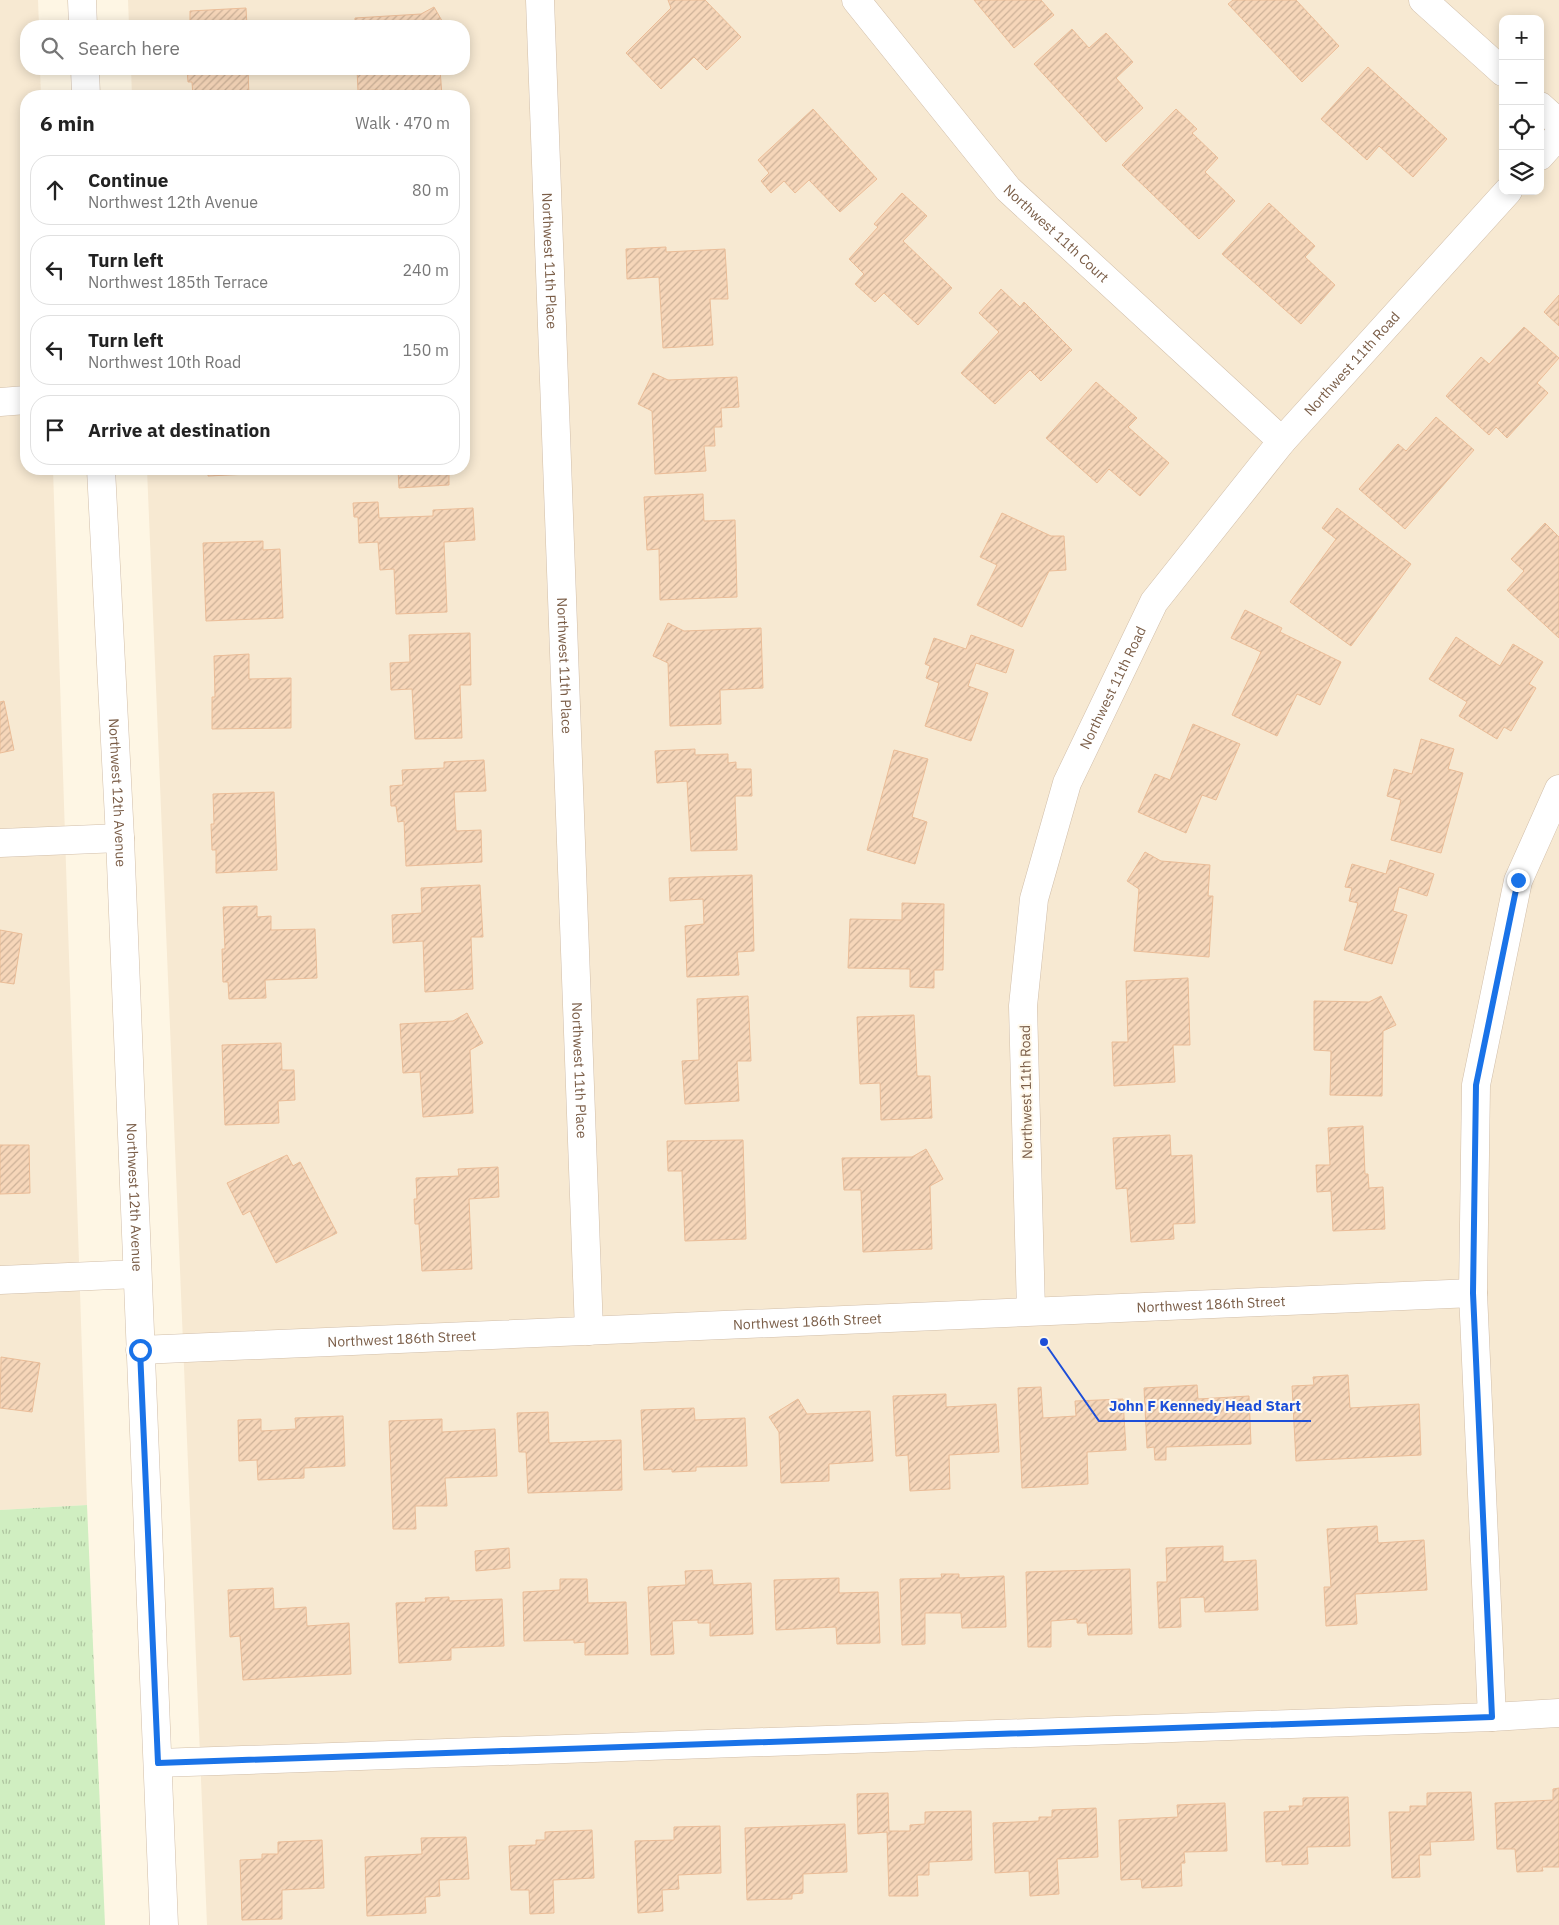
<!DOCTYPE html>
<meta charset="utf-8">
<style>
:root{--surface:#fff;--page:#f2f2f2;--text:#222;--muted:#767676;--line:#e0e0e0}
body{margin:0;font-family:"IBM Plex Sans",sans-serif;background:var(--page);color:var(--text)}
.controls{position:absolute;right:15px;top:15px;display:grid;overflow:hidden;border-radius:10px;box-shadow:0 2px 12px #0003}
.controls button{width:45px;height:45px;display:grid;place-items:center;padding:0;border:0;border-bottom:1px solid var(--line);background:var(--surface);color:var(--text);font:25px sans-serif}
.stop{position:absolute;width:15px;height:15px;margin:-11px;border:4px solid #1a73e8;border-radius:50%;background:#fff}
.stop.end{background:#1a73e8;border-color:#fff;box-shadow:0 1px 5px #0008}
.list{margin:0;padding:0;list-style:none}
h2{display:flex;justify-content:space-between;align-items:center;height:65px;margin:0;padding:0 20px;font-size:21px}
h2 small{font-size:16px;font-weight:400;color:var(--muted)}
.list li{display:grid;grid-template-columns:32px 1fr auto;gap:15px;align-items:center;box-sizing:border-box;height:70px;margin:0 10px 10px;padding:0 10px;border:1px solid var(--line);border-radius:20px}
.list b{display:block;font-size:19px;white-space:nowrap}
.list p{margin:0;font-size:16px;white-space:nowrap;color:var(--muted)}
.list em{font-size:16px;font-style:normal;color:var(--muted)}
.icon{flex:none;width:28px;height:28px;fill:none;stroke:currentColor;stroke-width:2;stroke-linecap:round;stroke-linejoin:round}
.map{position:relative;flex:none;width:1559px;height:1925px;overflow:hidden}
.search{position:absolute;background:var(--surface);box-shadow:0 2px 12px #0003;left:20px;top:20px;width:450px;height:55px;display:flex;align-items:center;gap:12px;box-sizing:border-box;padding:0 18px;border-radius:20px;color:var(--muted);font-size:19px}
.panel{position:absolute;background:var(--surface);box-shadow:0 2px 12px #0003;left:20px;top:90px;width:450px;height:385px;border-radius:20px}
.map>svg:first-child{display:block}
</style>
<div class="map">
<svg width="1559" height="1925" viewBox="0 0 1559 1925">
<defs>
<pattern id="park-tufts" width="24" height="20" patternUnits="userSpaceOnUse" patternTransform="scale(1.25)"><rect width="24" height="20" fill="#d0eec1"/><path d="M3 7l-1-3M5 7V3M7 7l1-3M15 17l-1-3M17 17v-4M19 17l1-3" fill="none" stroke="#aec49f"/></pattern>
<pattern id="building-hatch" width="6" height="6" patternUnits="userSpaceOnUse" patternTransform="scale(1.25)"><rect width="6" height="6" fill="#f6d6b9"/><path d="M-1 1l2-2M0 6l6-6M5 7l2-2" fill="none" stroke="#ccb198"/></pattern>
</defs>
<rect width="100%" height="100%" fill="#fef6e4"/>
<!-- residential -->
<path fill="#f7e9d2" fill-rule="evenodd" d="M 0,0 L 38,0 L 39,26 L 26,26 L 26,69 L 40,69 L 41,96 L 26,96 L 26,469 L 53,469 L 87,1505 L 0,1510 Z
M 128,0 L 1559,0 L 1559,1925 L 207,1925 L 147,469 L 464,469 L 464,96 L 132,96 L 131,69 L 464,69 L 464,26 L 129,26 ZM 1503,19 L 1540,19 L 1540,191 L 1503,191 Z"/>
<!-- park -->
<path fill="url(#park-tufts)" d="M 87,1505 L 105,1925 L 0,1925 L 0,1510 Z"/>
<!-- building -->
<path fill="url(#building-hatch)" stroke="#ebbd98" d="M 668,0 L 705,0 L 741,37 L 707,70 L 694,57 L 661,89 L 626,53 L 671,8 Z
M 974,0 L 1041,0 L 1054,15 L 1014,48 Z
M 1233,0 L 1296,0 L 1339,46 L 1302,82 L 1228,4 Z
M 434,7 L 445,26 L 355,26 L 355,18 L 421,14 Z
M 246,8 L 247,26 L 190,26 L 190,11 Z
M 1072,29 L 1089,48 L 1106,33 L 1133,62 L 1116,78 L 1143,108 L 1106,142 L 1034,64 Z
M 1368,67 L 1447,139 L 1413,177 L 1379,146 L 1367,160 L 1321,119 Z
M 187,69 L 248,69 L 249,96 L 193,96 L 192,82 L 188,82 Z
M 357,69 L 440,69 L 442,96 L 379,96 L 378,90 L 358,91 Z
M 813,109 L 877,179 L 840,212 L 809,180 L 795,193 L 784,181 L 771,193 L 761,181 L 769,173 L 758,160 Z
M 1176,109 L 1197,129 L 1192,133 L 1218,158 L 1205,172 L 1235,201 L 1199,239 L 1122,165 Z
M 902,193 L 927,216 L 903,241 L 952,288 L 918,325 L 884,293 L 875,302 L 855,284 L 864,274 L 849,259 L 878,227 L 874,224 Z
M 1269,203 L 1315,246 L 1305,257 L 1335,285 L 1301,324 L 1222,254 Z
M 666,247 L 666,252 L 725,249 L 728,299 L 710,299 L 713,345 L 663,348 L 659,277 L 627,279 L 626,249 Z
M 1001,289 L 1020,307 L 1024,302 L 1072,350 L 1041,381 L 1030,370 L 995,404 L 961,373 L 999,332 L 979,313 Z
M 1559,295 L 1559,326 L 1544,312 Z
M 1524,327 L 1559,358 L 1537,383 L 1548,393 L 1507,438 L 1496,427 L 1489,435 L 1446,396 L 1481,357 L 1489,364 Z
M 653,373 L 668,380 L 737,377 L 739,407 L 721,408 L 722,427 L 714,427 L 715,446 L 704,446 L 706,471 L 655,474 L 652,411 L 638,404 Z
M 1096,382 L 1137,418 L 1128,427 L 1169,463 L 1140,496 L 1109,469 L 1097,483 L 1046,438 Z
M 1436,417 L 1474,450 L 1405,529 L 1359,489 L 1398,444 L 1406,451 Z
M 208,469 L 249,469 L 249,474 L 208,476 Z
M 398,469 L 449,469 L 449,485 L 399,488 Z
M 703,494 L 704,521 L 735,520 L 737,597 L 660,600 L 659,549 L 647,550 L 644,497 Z
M 378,502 L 379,518 L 433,516 L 433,510 L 473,508 L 475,540 L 444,542 L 447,612 L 396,614 L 394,569 L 380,570 L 378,542 L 359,543 L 358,517 L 354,517 L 353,503 Z
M 1337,508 L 1411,564 L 1351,646 L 1290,602 L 1336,539 L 1322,528 Z
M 1002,513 L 1051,536 L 1064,536 L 1066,570 L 1049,571 L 1022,627 L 977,605 L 997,565 L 980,557 Z
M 1545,523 L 1559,537 L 1559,638 L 1507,590 L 1524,571 L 1511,559 Z
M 263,541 L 263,550 L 280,549 L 283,618 L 206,621 L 203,543 Z
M 1245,610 L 1282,628 L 1280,632 L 1341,662 L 1320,705 L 1297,694 L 1277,736 L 1232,715 L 1261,652 L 1231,638 Z
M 668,623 L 684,631 L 761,628 L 763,688 L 720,690 L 721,724 L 670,726 L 668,663 L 653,656 Z
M 470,633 L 471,685 L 460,685 L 462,738 L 415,739 L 412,689 L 391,690 L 390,663 L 410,662 L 409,635 Z
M 971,635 L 1014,650 L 1006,673 L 976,663 L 968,686 L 988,693 L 971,741 L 925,726 L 939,683 L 926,678 L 930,666 L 925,664 L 934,638 L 966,649 Z
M 1456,637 L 1500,666 L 1513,644 L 1543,662 L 1529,684 L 1536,688 L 1511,731 L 1504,727 L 1497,739 L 1459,716 L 1467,702 L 1429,679 Z
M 249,654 L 249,679 L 291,678 L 291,728 L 212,729 L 212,697 L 215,697 L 214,656 Z
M 4,701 L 14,750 L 0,753 L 0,702 Z
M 1193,724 L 1240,744 L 1216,800 L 1202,795 L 1186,833 L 1138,812 L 1155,774 L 1170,780 Z
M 1421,739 L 1454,749 L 1448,769 L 1463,773 L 1441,853 L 1391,840 L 1401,800 L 1387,796 L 1394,769 L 1412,774 Z
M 695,749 L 695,755 L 728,754 L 728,763 L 736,762 L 736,769 L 751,769 L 752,796 L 735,796 L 737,850 L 691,851 L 687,781 L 657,783 L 655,751 Z
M 894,750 L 928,759 L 912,817 L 927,822 L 915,864 L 867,850 Z
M 484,760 L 486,791 L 454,792 L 456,831 L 481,830 L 482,862 L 406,866 L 404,821 L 398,822 L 396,806 L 391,806 L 390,786 L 403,785 L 402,770 L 444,768 L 444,762 Z
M 274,792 L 277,870 L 216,873 L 216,850 L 212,850 L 211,824 L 214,824 L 213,794 Z
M 1145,852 L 1161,861 L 1210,865 L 1208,896 L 1213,896 L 1209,957 L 1134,951 L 1139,889 L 1127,881 Z
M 1390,860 L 1434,874 L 1427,896 L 1399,887 L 1393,911 L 1407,915 L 1392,964 L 1344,950 L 1358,903 L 1349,901 L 1352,888 L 1345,887 L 1352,864 L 1386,874 Z
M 752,875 L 754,951 L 737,952 L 739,975 L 687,977 L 685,926 L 704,924 L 703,899 L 670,901 L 669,878 Z
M 480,885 L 483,937 L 471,937 L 473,989 L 425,992 L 423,941 L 393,943 L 392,915 L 422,913 L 421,888 Z
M 902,903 L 944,904 L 943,970 L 934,970 L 934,988 L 910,987 L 910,969 L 848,968 L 850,919 L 902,920 Z
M 257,906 L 257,917 L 271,916 L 271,930 L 315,929 L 317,978 L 265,980 L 266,998 L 229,999 L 228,982 L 223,982 L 222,949 L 225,949 L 223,907 Z
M 0,930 L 22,934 L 14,984 L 0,982 Z
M 1188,978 L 1190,1045 L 1173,1045 L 1175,1082 L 1114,1086 L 1112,1042 L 1128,1042 L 1126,981 Z
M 748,996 L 751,1061 L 737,1061 L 739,1101 L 685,1104 L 682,1061 L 699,1060 L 697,999 Z
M 1381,996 L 1396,1025 L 1383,1031 L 1382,1096 L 1330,1095 L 1331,1051 L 1314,1050 L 1314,1001 L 1369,1002 Z
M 467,1013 L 483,1043 L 470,1050 L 473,1113 L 423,1117 L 420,1072 L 403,1073 L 400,1024 L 453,1021 Z
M 914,1015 L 917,1076 L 930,1076 L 932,1118 L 881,1120 L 880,1083 L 860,1084 L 857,1017 Z
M 281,1043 L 282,1070 L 294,1070 L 295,1100 L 278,1101 L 279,1123 L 225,1125 L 222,1045 Z
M 1363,1126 L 1365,1174 L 1368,1174 L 1369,1188 L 1383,1187 L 1385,1229 L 1333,1231 L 1331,1191 L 1317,1192 L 1316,1165 L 1330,1165 L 1328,1128 Z
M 1170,1135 L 1171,1156 L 1192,1155 L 1195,1223 L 1173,1224 L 1174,1239 L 1131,1242 L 1127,1188 L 1116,1189 L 1113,1138 Z
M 743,1140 L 746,1239 L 685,1241 L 682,1171 L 668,1171 L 667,1141 Z
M 0,1145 L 29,1145 L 30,1193 L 0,1194 Z
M 926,1149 L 943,1179 L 930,1186 L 932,1249 L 863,1252 L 861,1190 L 844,1190 L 842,1158 L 912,1157 Z
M 287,1155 L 293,1166 L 300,1162 L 337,1233 L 276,1263 L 250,1211 L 243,1215 L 227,1183 Z
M 498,1167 L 499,1197 L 469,1199 L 472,1269 L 422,1271 L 419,1224 L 415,1224 L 414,1199 L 417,1199 L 416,1178 L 459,1176 L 458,1169 Z
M 1,1357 L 40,1363 L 32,1412 L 0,1408 Z
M 1348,1375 L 1350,1408 L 1419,1404 L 1421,1455 L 1296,1461 L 1292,1386 L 1314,1385 L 1313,1377 Z
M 1197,1385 L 1198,1399 L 1249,1396 L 1251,1444 L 1166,1447 L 1166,1460 L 1155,1460 L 1154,1447 L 1147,1448 L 1144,1388 Z
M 1041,1387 L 1043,1418 L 1076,1416 L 1075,1401 L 1123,1399 L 1126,1450 L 1087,1452 L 1088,1484 L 1022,1488 L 1018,1388 Z
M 946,1394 L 946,1407 L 996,1404 L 999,1452 L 949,1455 L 950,1489 L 910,1491 L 908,1455 L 896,1456 L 893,1396 Z
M 798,1399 L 807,1414 L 870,1411 L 873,1461 L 829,1464 L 829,1481 L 781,1483 L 779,1432 L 769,1417 Z
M 694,1408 L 695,1420 L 745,1418 L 747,1466 L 696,1467 L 696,1471 L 672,1472 L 672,1469 L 644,1470 L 641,1410 Z
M 548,1412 L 549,1443 L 621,1440 L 622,1490 L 528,1493 L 526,1452 L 519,1452 L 517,1413 Z
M 343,1416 L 345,1466 L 304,1468 L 304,1478 L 258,1480 L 257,1460 L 239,1461 L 238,1420 L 261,1419 L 261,1431 L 296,1429 L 295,1418 Z
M 442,1419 L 442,1432 L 495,1429 L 497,1476 L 445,1478 L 447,1506 L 415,1506 L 416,1529 L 393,1529 L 389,1421 Z
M 1377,1526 L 1378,1543 L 1424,1540 L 1427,1590 L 1355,1594 L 1357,1624 L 1326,1626 L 1324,1587 L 1331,1587 L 1327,1529 Z
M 1223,1546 L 1223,1562 L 1256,1560 L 1258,1610 L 1205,1612 L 1204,1597 L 1180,1598 L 1181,1627 L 1159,1628 L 1157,1582 L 1167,1582 L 1166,1548 Z
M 509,1548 L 510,1568 L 476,1571 L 475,1551 Z
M 1130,1569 L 1132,1634 L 1088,1635 L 1087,1623 L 1077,1623 L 1077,1619 L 1051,1621 L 1051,1647 L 1028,1647 L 1026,1572 Z
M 712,1570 L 713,1585 L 751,1583 L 753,1634 L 710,1636 L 710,1623 L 698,1623 L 698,1620 L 672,1621 L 674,1654 L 651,1655 L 648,1587 L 686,1585 L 685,1571 Z
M 941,1574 L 959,1574 L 959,1578 L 1004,1576 L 1006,1627 L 962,1628 L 961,1613 L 925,1613 L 925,1644 L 902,1645 L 900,1579 L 942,1578 Z
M 839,1578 L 839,1593 L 878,1592 L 880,1643 L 837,1644 L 836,1627 L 776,1630 L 774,1580 Z
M 560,1579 L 587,1579 L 588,1603 L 626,1602 L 628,1654 L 585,1655 L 585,1642 L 574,1643 L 574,1640 L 524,1641 L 523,1592 L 560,1590 Z
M 273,1588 L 274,1609 L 306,1607 L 307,1626 L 349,1623 L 351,1674 L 243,1680 L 240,1636 L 230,1637 L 228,1590 Z
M 449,1597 L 449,1601 L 502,1599 L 504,1646 L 451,1648 L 451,1660 L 399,1663 L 396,1603 L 426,1602 L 425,1598 Z
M 1559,1788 L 1559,1867 L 1542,1867 L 1543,1871 L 1517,1872 L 1515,1849 L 1497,1849 L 1495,1803 L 1553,1800 L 1553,1789 Z
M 1471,1792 L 1474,1840 L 1430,1842 L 1431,1855 L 1419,1855 L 1420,1877 L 1392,1878 L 1389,1812 L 1410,1812 L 1410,1806 L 1427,1806 L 1427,1793 Z
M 888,1793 L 889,1831 L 910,1831 L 910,1825 L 925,1824 L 925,1812 L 971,1811 L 972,1860 L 929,1862 L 929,1875 L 917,1875 L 918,1896 L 889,1896 L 887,1832 L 858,1834 L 857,1794 Z
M 1348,1797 L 1350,1846 L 1307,1847 L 1308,1864 L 1282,1865 L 1282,1861 L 1266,1862 L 1264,1812 L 1290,1811 L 1289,1806 L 1303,1806 L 1303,1798 Z
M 1225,1803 L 1227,1851 L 1184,1852 L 1185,1863 L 1181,1863 L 1182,1886 L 1142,1888 L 1141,1879 L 1121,1880 L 1119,1820 L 1178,1817 L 1177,1805 Z
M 1096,1808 L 1098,1857 L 1057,1859 L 1059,1894 L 1030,1896 L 1029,1871 L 995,1873 L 993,1823 L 1039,1821 L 1039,1817 L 1052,1817 L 1052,1810 Z
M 845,1824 L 847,1872 L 803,1874 L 803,1893 L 792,1894 L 792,1899 L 747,1900 L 745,1828 Z
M 720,1826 L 721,1873 L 678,1875 L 679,1889 L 662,1890 L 663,1911 L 638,1913 L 635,1841 L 674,1840 L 674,1827 Z
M 592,1830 L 594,1878 L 553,1880 L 554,1913 L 530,1914 L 529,1890 L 511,1890 L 509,1846 L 536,1845 L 536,1840 L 545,1840 L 545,1832 Z
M 466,1837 L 469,1879 L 439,1880 L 440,1896 L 425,1897 L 426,1913 L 367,1916 L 365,1857 L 422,1854 L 421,1838 Z
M 322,1840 L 324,1888 L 282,1890 L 282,1919 L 242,1920 L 240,1860 L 262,1859 L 262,1854 L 278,1854 L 278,1842 Z"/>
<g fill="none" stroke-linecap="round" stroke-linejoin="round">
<!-- minor casing -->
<g stroke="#d1bea9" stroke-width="29">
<g id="minor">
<path id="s1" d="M 540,0 L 589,1331"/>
<path id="s2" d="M 856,0 L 1008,189 L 1282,441"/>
<path d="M 1423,0 L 1503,72"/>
<path d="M 1540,106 L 1559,123"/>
<path d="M 1540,156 L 1559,135"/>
<path d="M 0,402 L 26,400"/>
<path d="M 0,843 L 120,838"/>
<path d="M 0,1280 L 137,1274"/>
<path id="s3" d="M 1031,1311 L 1023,1006 L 1034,899 L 1067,783 L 1154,602 L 1282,441 L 1508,191"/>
<path id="s4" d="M 140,1350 L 1473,1293"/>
<path d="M 1492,1717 L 1473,1293 L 1476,1085 L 1518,881 L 1559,789"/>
<path d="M 158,1763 L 1492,1717 L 1559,1713"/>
</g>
</g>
<!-- tertiary casing -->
<g stroke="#d1bea9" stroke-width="29">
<g id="tertiary">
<path d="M 82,0 L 83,26"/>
<path d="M 85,69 L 86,96"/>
<path id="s5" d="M 101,469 L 120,838 L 164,1925"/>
</g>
</g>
<!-- minor -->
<use href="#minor" stroke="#fff" stroke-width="28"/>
<!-- tertiary -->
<use href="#tertiary" stroke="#fff" stroke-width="28"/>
</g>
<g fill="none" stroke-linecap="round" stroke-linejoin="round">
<!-- route -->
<path stroke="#1a73e8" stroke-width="6" d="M 140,1350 L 158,1763 L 1492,1717 L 1473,1293 L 1476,1085 L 1518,880"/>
</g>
<g text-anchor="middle" stroke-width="4" stroke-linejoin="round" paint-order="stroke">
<!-- street labels -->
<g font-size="14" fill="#7a5d47" stroke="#fff9ec">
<text dy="5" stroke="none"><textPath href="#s2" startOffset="308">Northwest 11th Court</textPath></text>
<text dy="5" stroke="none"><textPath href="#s1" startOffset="261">Northwest 11th Place</textPath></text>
<text dy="5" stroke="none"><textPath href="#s3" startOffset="1044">Northwest 11th Road</textPath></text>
<text dy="5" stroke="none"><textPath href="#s1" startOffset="666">Northwest 11th Place</textPath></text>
<text dy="5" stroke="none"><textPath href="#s3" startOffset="639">Northwest 11th Road</textPath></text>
<text dy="5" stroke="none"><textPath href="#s5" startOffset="324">Northwest 12th Avenue</textPath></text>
<text dy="5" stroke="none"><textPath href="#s1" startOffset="1071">Northwest 11th Place</textPath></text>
<text transform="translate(1026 1092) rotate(-91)" y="5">Northwest 11th Road</text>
<text dy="5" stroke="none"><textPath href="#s5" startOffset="729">Northwest 12th Avenue</textPath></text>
<text dy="5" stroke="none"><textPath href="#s4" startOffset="1072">Northwest 186th Street</textPath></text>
<text dy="5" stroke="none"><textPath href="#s4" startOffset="668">Northwest 186th Street</textPath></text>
<text dy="5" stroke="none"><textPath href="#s4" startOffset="262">Northwest 186th Street</textPath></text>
</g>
</g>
<!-- callouts -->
<path fill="none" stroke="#1d4ed8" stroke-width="2" d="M1044 1342L1099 1421H1311"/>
<circle fill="#1d4ed8" stroke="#fff9ec" stroke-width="2" cx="1044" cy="1342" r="5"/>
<g font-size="15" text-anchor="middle" font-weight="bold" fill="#1d4ed8" stroke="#fff9ec" stroke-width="4" stroke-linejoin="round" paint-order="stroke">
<text x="1205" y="1411">John F Kennedy Head Start</text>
</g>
</svg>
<div class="controls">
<button>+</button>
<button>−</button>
<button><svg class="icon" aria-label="locate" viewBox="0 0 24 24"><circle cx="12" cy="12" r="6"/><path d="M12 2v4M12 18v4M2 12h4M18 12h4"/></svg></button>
<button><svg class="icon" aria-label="layers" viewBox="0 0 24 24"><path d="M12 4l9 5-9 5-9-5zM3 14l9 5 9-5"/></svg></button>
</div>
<div class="stop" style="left:140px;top:1350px"></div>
<div class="stop end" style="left:1518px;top:880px"></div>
<div class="search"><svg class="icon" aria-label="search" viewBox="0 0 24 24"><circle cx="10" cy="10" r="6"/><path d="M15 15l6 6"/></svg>Search here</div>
<section class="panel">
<h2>6 min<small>Walk · 470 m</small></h2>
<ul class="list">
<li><svg class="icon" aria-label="ahead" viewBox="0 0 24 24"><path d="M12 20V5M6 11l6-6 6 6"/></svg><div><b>Continue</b><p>Northwest 12th Avenue</p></div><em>80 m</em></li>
<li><svg class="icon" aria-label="left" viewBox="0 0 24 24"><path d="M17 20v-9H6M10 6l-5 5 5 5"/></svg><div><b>Turn left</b><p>Northwest 185th Terrace</p></div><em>240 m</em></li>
<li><svg class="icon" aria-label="left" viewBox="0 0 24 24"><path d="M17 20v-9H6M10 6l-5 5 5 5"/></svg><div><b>Turn left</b><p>Northwest 10th Road</p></div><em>150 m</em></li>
<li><svg class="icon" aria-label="arrive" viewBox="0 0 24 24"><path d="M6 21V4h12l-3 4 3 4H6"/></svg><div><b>Arrive at destination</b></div></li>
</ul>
</section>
</div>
